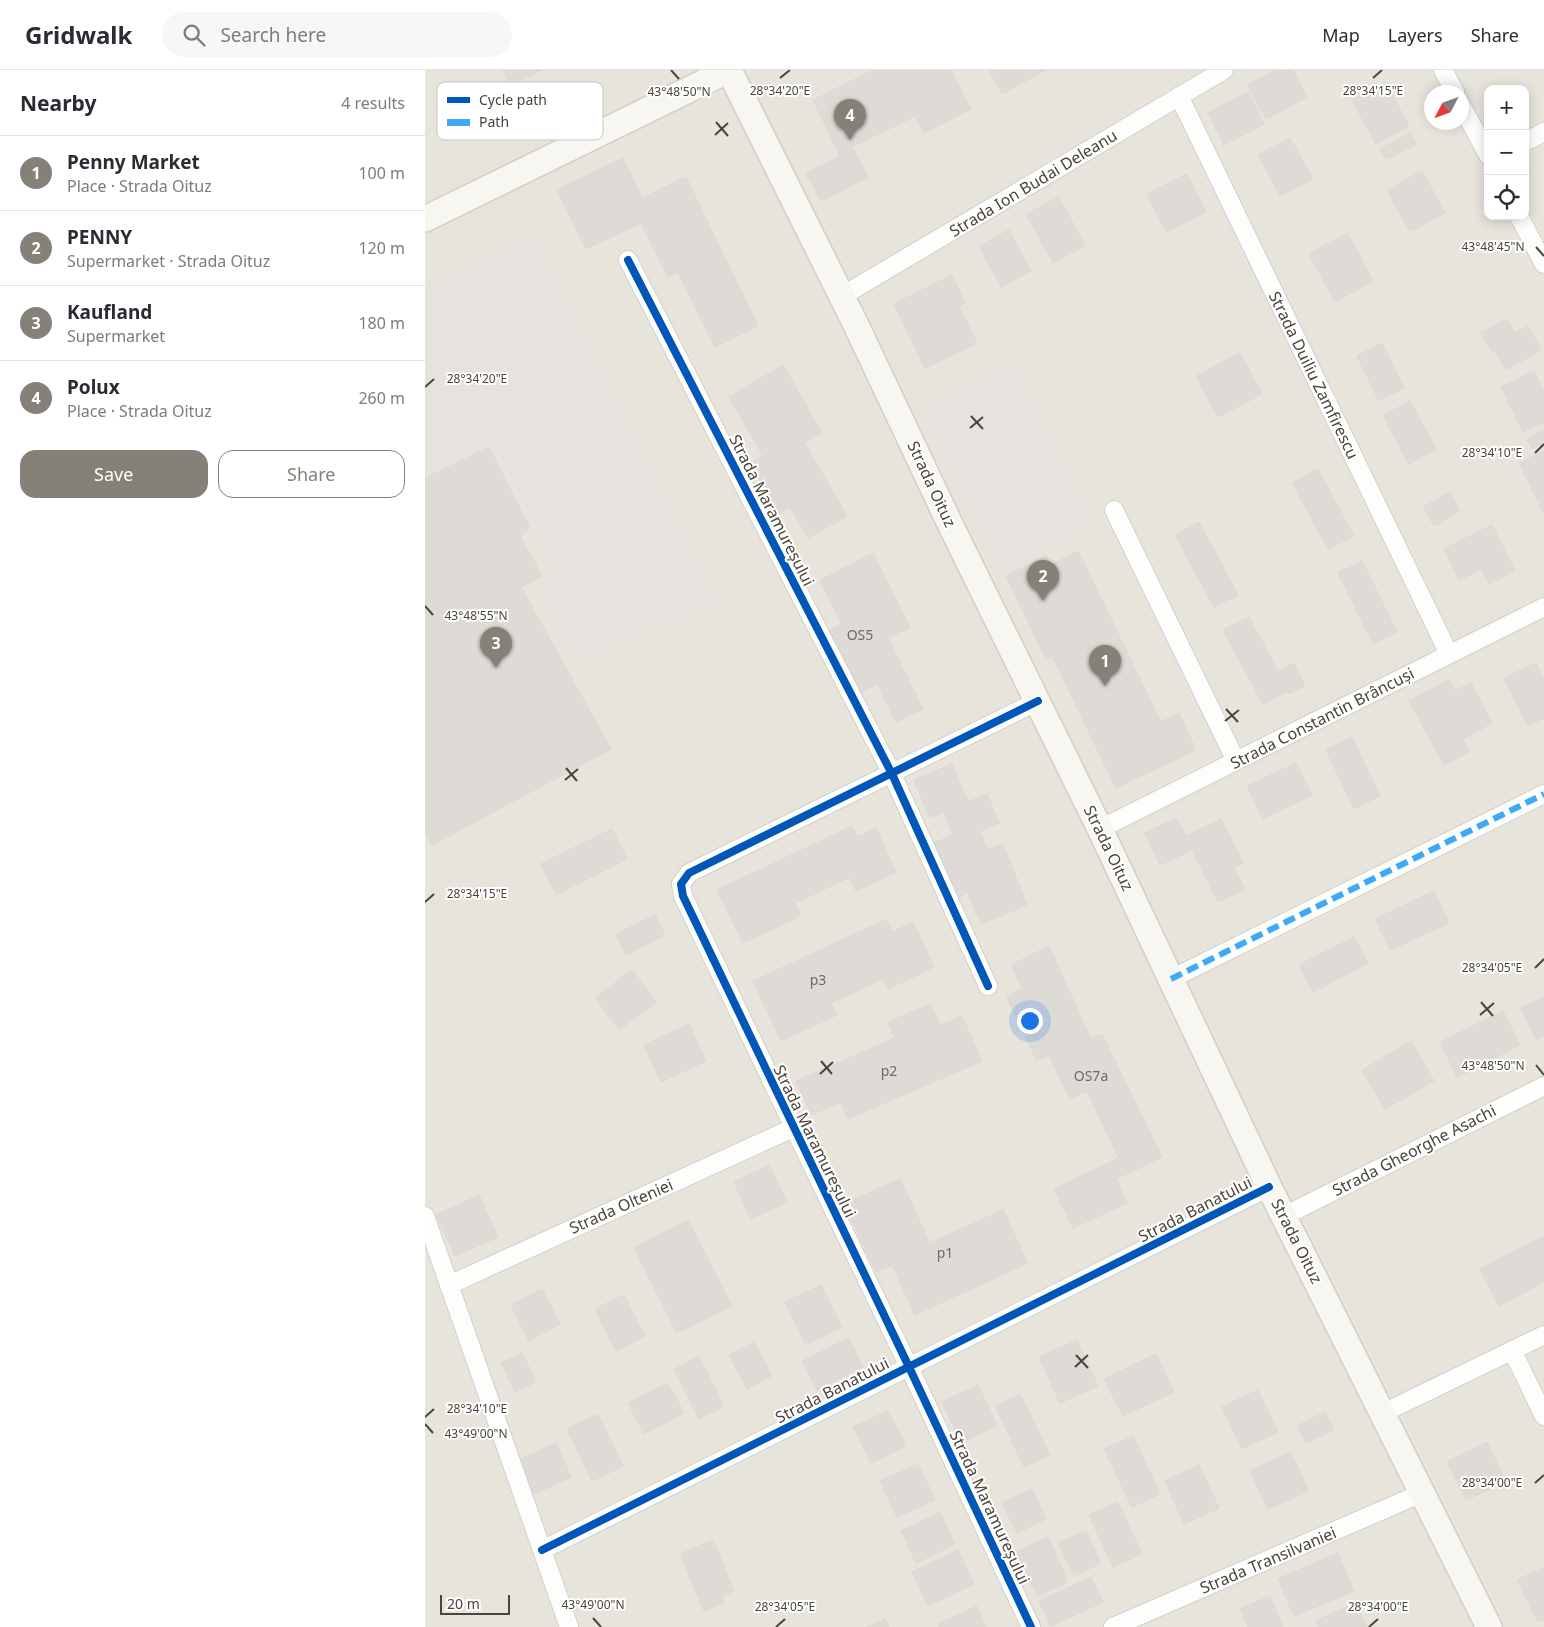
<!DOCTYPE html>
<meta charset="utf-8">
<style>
:root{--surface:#fff;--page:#f7f7f7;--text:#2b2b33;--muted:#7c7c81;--line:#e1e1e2;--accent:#868178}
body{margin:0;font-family:"Noto Sans",sans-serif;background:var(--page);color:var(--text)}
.controls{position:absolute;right:15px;top:15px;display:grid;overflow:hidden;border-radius:10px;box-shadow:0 2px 12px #0003}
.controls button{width:45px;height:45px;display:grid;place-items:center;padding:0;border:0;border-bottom:1px solid var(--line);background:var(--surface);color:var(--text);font:25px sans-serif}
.compass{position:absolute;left:999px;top:15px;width:45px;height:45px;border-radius:50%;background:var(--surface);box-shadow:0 2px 12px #0003;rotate:229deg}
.scale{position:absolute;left:15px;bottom:12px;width:70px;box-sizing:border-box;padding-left:5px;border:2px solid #4b4439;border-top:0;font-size:14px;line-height:18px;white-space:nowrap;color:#4b4439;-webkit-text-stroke:4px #fff;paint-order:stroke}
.you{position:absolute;left:604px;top:950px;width:18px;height:18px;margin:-12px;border:4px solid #fff;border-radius:50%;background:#1a73e8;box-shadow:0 0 0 8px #1a73e833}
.badge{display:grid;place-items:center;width:32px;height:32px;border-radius:50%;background:var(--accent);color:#fff;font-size:16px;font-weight:700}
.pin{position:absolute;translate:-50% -41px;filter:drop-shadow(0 1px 2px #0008)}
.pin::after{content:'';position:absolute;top:26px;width:18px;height:15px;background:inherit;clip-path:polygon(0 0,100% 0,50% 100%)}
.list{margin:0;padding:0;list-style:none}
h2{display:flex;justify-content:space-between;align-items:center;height:65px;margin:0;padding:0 20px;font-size:21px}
h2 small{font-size:16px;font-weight:400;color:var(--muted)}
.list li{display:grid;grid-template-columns:32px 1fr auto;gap:15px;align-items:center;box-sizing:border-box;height:75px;padding:0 20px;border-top:1px solid var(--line)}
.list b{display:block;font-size:19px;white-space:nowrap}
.list p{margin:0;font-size:16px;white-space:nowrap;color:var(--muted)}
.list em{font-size:16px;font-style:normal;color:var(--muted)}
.actions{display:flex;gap:10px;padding:15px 20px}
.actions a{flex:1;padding:11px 0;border:1px solid var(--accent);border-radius:15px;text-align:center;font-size:18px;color:var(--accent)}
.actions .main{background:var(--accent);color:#fff}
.icon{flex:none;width:28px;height:28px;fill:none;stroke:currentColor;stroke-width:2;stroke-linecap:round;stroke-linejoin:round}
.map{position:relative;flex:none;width:1119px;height:1557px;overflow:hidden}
header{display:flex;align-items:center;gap:30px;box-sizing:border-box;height:70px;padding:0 25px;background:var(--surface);border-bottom:1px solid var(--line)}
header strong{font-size:24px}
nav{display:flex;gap:28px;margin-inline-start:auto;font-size:18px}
.search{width:350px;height:45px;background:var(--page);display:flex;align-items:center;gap:12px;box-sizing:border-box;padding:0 18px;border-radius:28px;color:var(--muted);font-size:19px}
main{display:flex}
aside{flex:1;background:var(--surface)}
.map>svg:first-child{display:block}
</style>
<header>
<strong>Gridwalk</strong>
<div class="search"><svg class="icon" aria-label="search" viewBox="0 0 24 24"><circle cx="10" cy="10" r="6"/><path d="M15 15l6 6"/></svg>Search here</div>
<nav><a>Map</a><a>Layers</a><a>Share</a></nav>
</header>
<main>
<aside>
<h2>Nearby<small>4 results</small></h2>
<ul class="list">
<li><span class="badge">1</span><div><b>Penny Market</b><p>Place · Strada Oituz</p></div><em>100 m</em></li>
<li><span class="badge">2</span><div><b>PENNY</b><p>Supermarket · Strada Oituz</p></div><em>120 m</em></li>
<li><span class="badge">3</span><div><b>Kaufland</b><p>Supermarket</p></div><em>180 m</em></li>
<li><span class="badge">4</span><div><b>Polux</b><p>Place · Strada Oituz</p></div><em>260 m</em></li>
</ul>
<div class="actions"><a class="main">Save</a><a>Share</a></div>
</aside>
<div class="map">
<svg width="1119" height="1557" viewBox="0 0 1119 1557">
<rect width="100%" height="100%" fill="#f4f2ee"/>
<!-- residential -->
<path fill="#e7e4dc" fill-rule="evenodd" d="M 0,0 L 1119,0 L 1119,1557 L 0,1557 ZM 1063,19 L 1100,19 L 1100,146 L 1063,146 ZM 1006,22 L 1036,22 L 1036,52 L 1006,52 Z"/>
<!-- parking -->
<path fill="#e6e3df" d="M 108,165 L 295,530 L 155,595 L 113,516 L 134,505 L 66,373 L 0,405 L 0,216 Z
M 586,292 L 669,457 L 581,501 L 498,336 Z"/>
<!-- building -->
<path fill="#dedbd6" stroke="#dcd9d4" d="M 77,0 L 117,0 L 85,16 Z
M 448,0 L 526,0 L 546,39 L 499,63 L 490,46 L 427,77 L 443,107 L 396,131 L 381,103 L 415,86 L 388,30 Z
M 564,0 L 621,0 L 577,24 Z
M 850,0 L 868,0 L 882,27 L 841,49 L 822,15 Z
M 960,12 L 984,56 L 951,74 L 927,30 Z
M 823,22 L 839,54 L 799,75 L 783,43 Z
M 986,63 L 991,74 L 961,90 L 955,79 Z
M 865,68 L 888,109 L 855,126 L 833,85 Z
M 198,88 L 217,128 L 261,107 L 333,256 L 290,277 L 253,202 L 243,207 L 216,153 L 161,179 L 132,120 Z
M 997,101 L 1020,143 L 985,162 L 962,120 Z
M 762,104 L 781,142 L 741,162 L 722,124 Z
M 634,127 L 660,176 L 628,193 L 601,144 Z
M 584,160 L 606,201 L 576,217 L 554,176 Z
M 923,163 L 948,211 L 910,232 L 884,184 Z
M 527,205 L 540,233 L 534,236 L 552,273 L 500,298 L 469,234 Z
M 1082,249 L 1090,263 L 1103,256 L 1116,280 L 1081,300 L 1071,281 L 1067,283 L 1056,263 Z
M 957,273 L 979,318 L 954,331 L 932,286 Z
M 815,283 L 837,324 L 793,347 L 771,306 Z
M 358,295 L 397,363 L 380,373 L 422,446 L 383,468 L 365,437 L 354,444 L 325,393 L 338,386 L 304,327 Z
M 1109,301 L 1119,321 L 1119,352 L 1098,362 L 1076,317 Z
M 985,331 L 1011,379 L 984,394 L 958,346 Z
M 1119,360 L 1119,372 L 1107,379 L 1102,369 Z
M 64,377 L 105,458 L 95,466 L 117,506 L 96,517 L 186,679 L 7,775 L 0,763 L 0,408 Z
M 1119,381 L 1119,444 L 1094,393 Z
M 893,399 L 929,466 L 903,479 L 867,413 Z
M 1025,422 L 1035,441 L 1009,456 L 998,437 Z
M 774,452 L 813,525 L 789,537 L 750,465 Z
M 1067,455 L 1090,501 L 1064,514 L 1057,499 L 1034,510 L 1019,479 Z
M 653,481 L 736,652 L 754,643 L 771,680 L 691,718 L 627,586 L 621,589 L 581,506 L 621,486 L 626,495 Z
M 448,483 L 485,557 L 463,568 L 498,639 L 471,652 L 452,614 L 432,624 L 400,562 L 417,554 L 395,510 Z
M 937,491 L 972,562 L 948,574 L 913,503 Z
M 824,547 L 853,601 L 869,593 L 880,616 L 864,624 L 863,621 L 838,634 L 798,560 Z
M 1111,593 L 1119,609 L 1119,648 L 1103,656 L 1079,608 Z
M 1024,610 L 1030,621 L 1046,613 L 1067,653 L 1038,669 L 1044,682 L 1019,695 L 984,631 Z
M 927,667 L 955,726 L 929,739 L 901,680 Z
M 871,693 L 887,725 L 838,749 L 822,716 Z
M 527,694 L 543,732 L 562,724 L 574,753 L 555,761 L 562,780 L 578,774 L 602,835 L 556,854 L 543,823 L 532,828 L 509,773 L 528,765 L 519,742 L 505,748 L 489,710 Z
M 751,748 L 761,766 L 796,749 L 818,793 L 809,797 L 820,819 L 793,832 L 767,780 L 735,795 L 720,763 Z
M 427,756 L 432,767 L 451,758 L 471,802 L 431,821 L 425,807 L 370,833 L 376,846 L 318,873 L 292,820 Z
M 187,759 L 202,789 L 131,825 L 116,794 Z
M 1009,821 L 1024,853 L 965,880 L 950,849 Z
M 230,845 L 240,865 L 201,885 L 191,864 Z
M 462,849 L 467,862 L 488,852 L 509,897 L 463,919 L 458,909 L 406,933 L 412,945 L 356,971 L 328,911 Z
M 929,867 L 943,893 L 888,922 L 874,895 Z
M 624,876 L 666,969 L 677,964 L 737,1087 L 691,1109 L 702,1133 L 648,1158 L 629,1119 L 694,1088 L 662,1021 L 645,1029 L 624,985 L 612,991 L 581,926 L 597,918 L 586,895 Z
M 207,900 L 231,932 L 194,960 L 170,928 Z
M 1119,927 L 1119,966 L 1111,969 L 1096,938 Z
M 506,934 L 516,955 L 537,946 L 557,991 L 423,1049 L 416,1032 L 386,1045 L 371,1011 L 470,968 L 463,952 Z
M 1078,941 L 1095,975 L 1032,1007 L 1015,972 Z
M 264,954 L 281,991 L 236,1012 L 219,975 Z
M 986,971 L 1009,1011 L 960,1039 L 937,1000 Z
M 344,1095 L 362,1132 L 326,1149 L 309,1112 Z
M 475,1109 L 505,1173 L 578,1140 L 603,1193 L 490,1245 L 467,1195 L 451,1202 L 419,1134 Z
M 54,1125 L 73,1167 L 30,1186 L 11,1145 Z
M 263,1150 L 307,1236 L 252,1263 L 209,1178 Z
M 1119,1166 L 1119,1212 L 1074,1236 L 1055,1199 Z
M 396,1215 L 417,1257 L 381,1275 L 360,1232 Z
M 117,1219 L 135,1254 L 104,1271 L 86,1235 Z
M 199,1225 L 220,1266 L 191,1281 L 170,1239 Z
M 424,1268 L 438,1297 L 392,1320 L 377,1291 Z
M 652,1270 L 673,1316 L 635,1333 L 614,1287 Z
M 329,1272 L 347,1306 L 322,1319 L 304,1285 Z
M 97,1283 L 111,1312 L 90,1322 L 76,1293 Z
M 731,1284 L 749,1322 L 698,1346 L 679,1309 Z
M 274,1286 L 299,1336 L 274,1349 L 249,1299 Z
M 243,1313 L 259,1343 L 219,1364 L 203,1333 Z
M 553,1315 L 572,1355 L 536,1373 L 517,1332 Z
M 833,1320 L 853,1362 L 817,1379 L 797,1337 Z
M 595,1324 L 625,1385 L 599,1397 L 570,1336 Z
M 463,1341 L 481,1376 L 446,1393 L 428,1357 Z
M 900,1342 L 909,1360 L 881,1373 L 872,1356 Z
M 173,1344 L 198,1396 L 167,1411 L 142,1359 Z
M 708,1366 L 735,1424 L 707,1437 L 679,1379 Z
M 1062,1372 L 1081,1412 L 1041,1430 L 1022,1392 Z
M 131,1373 L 146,1407 L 109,1424 L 94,1390 Z
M 866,1382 L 884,1421 L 843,1439 L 825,1401 Z
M 493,1394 L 510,1430 L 472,1447 L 455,1411 Z
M 774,1395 L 794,1438 L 759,1454 L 740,1411 Z
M 607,1419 L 621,1449 L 592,1463 L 577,1433 Z
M 693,1432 L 717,1484 L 688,1497 L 664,1445 Z
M 515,1442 L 530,1474 L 491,1493 L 476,1461 Z
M 661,1461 L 676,1493 L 649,1506 L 633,1473 Z
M 623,1467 L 643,1512 L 612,1526 L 591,1482 Z
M 288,1470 L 309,1521 L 297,1526 L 299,1533 L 279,1541 L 255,1484 Z
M 533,1480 L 549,1514 L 503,1536 L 487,1502 Z
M 913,1483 L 929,1521 L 869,1546 L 853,1509 Z
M 1119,1497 L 1119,1549 L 1113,1552 L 1092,1510 Z
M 666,1507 L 678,1532 L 626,1556 L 614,1531 Z
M 845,1526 L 858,1557 L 823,1557 L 815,1539 Z
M 931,1533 L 942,1557 L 893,1557 L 890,1551 Z
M 552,1536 L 561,1557 L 514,1557 L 513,1554 Z
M 460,1549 L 464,1557 L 442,1557 Z"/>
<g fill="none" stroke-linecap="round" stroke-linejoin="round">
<!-- street casing -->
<g stroke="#d2d0cb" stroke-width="20">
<path id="street" d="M 1018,0 L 1030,22
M 754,26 L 1024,584
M 1036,35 L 1063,85
M 1100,72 L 1119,62
M 1094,146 L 1119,194
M 203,190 L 467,704 L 563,916
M 417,226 L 799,0
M 689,440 L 811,691
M 675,759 L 1119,537
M 746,909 L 1119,724
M 0,1146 L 144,1557
M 859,1146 L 1119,1016
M 24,1215 L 368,1058
M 1087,1280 L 1119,1346
M 958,1343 L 1119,1265
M 117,1480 L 844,1117
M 606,1557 L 484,1297 L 258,826 L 256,814 L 264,803 L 613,631
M 688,1557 L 997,1423"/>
</g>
<!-- secondary casing -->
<g stroke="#d3cfc5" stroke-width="28">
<path id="secondary" d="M 0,149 L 304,0 L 431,255 L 525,454 L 675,759 L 844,1117 L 1064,1557"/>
</g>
<!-- street -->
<use href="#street" stroke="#fdfdfc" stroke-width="18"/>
<!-- secondary -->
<use href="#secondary" stroke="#f7f6f1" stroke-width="25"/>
<!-- quiet -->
<path stroke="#3fa9f5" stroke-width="6" stroke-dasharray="12 6" stroke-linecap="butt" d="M 746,909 L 1119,724"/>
<!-- cycleway casing -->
<g stroke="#fff" stroke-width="11">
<path id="cycleway" d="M 203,190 L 467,704 L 563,916
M 117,1480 L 844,1117
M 606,1557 L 484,1297 L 258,826 L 256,814 L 264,803 L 613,631"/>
</g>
<!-- cycleway -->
<use href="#cycleway" stroke="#0057b8" stroke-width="8"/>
</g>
<!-- ticks -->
<path fill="none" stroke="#4b4439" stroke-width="2" d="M 246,0 L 254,9M 355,8 L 365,0M 948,8 L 957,0M 291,52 L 303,66M 290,65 L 303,53M 1111,177 L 1119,186M 0,317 L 9,309M 546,346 L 558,359M 545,358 L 558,347M 1110,383 L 1119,374M 0,536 L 8,545M 801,639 L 813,652M 800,651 L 814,640M 141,698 L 152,711M 140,710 L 153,699M 0,832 L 9,824M 1110,898 L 1119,889M 1056,932 L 1068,946M 1055,945 L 1069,933M 396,991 L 407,1004M 1111,995 L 1119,1005M 395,1004 L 408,992M 651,1285 L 663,1298M 650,1297 L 663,1285M 0,1347 L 9,1339M 0,1354 L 8,1363M 1110,1413 L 1119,1405M 168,1548 L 176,1557M 351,1557 L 360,1549M 944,1557 L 953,1549"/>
<g text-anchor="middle" stroke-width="4" stroke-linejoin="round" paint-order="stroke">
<!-- number labels -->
<g font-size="14" fill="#706a61">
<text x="435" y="570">OS5</text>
<text x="393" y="915">p3</text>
<text x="464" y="1006">p2</text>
<text x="666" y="1011">OS7a</text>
<text x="520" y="1188">p1</text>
</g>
<!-- street labels -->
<g font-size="16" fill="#4b4439" stroke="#fff">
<text transform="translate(608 113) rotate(-31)" y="6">Strada Ion Budai Deleanu</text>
<text transform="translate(889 305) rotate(64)" y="6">Strada Duiliu Zamfirescu</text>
<text transform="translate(507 414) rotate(65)" y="6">Strada Oituz</text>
<text transform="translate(347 440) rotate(63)" y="6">Strada Maramureșului</text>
<text transform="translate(897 648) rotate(-27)" y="6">Strada Constantin Brâncuși</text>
<text transform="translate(684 778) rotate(64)" y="6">Strada Oituz</text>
<text transform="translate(390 1071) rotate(64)" y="6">Strada Maramureșului</text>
<text transform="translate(989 1080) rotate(-27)" y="6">Strada Gheorghe Asachi</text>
<text transform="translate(196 1136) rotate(-24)" y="6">Strada Olteniei</text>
<text transform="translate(770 1139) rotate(-27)" y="6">Strada Banatului</text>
<text transform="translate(872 1171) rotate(63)" y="6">Strada Oituz</text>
<text transform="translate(407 1320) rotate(-27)" y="6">Strada Banatului</text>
<text transform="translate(565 1437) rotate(65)" y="6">Strada Maramureșului</text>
<text transform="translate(843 1490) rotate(-23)" y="6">Strada Transilvaniei</text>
</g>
</g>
<!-- legend -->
<rect x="12" y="12" width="166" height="58" rx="8" fill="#fff" stroke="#c9c7c4" stroke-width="1"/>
<rect x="22" y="27" width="23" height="6" fill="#0057b8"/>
<rect x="22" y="49" width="23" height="7" fill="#3fa9f5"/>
<g font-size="14" fill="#4b4439">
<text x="54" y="35">Cycle path</text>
<text x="54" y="57">Path</text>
</g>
<g font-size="12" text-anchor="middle" fill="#4b4439" stroke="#fff" stroke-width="4" stroke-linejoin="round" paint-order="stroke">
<text x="355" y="25">28°34'20"E</text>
<text x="948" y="25">28°34'15"E</text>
<text x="254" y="26">43°48'50"N</text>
<text x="1068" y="181">43°48'45"N</text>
<text x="52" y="313">28°34'20"E</text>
<text x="1067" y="387">28°34'10"E</text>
<text x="51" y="550">43°48'55"N</text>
<text x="52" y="828">28°34'15"E</text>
<text x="1067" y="902">28°34'05"E</text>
<text x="1068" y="1000">43°48'50"N</text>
<text x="52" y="1343">28°34'10"E</text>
<text x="51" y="1368">43°49'00"N</text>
<text x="1067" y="1417">28°34'00"E</text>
<text x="168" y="1539">43°49'00"N</text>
<text x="360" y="1541">28°34'05"E</text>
<text x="953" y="1541">28°34'00"E</text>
</g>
</svg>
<div class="controls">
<button>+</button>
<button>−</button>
<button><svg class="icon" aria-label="locate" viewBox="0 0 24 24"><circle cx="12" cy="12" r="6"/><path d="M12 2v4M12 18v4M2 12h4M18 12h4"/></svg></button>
</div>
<svg class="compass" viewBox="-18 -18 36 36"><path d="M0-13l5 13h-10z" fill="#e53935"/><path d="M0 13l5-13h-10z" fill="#7c7c81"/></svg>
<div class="scale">20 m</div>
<div class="you"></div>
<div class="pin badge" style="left:680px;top:616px">1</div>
<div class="pin badge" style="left:618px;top:531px">2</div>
<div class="pin badge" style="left:71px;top:598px">3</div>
<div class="pin badge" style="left:425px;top:70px">4</div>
</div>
</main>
